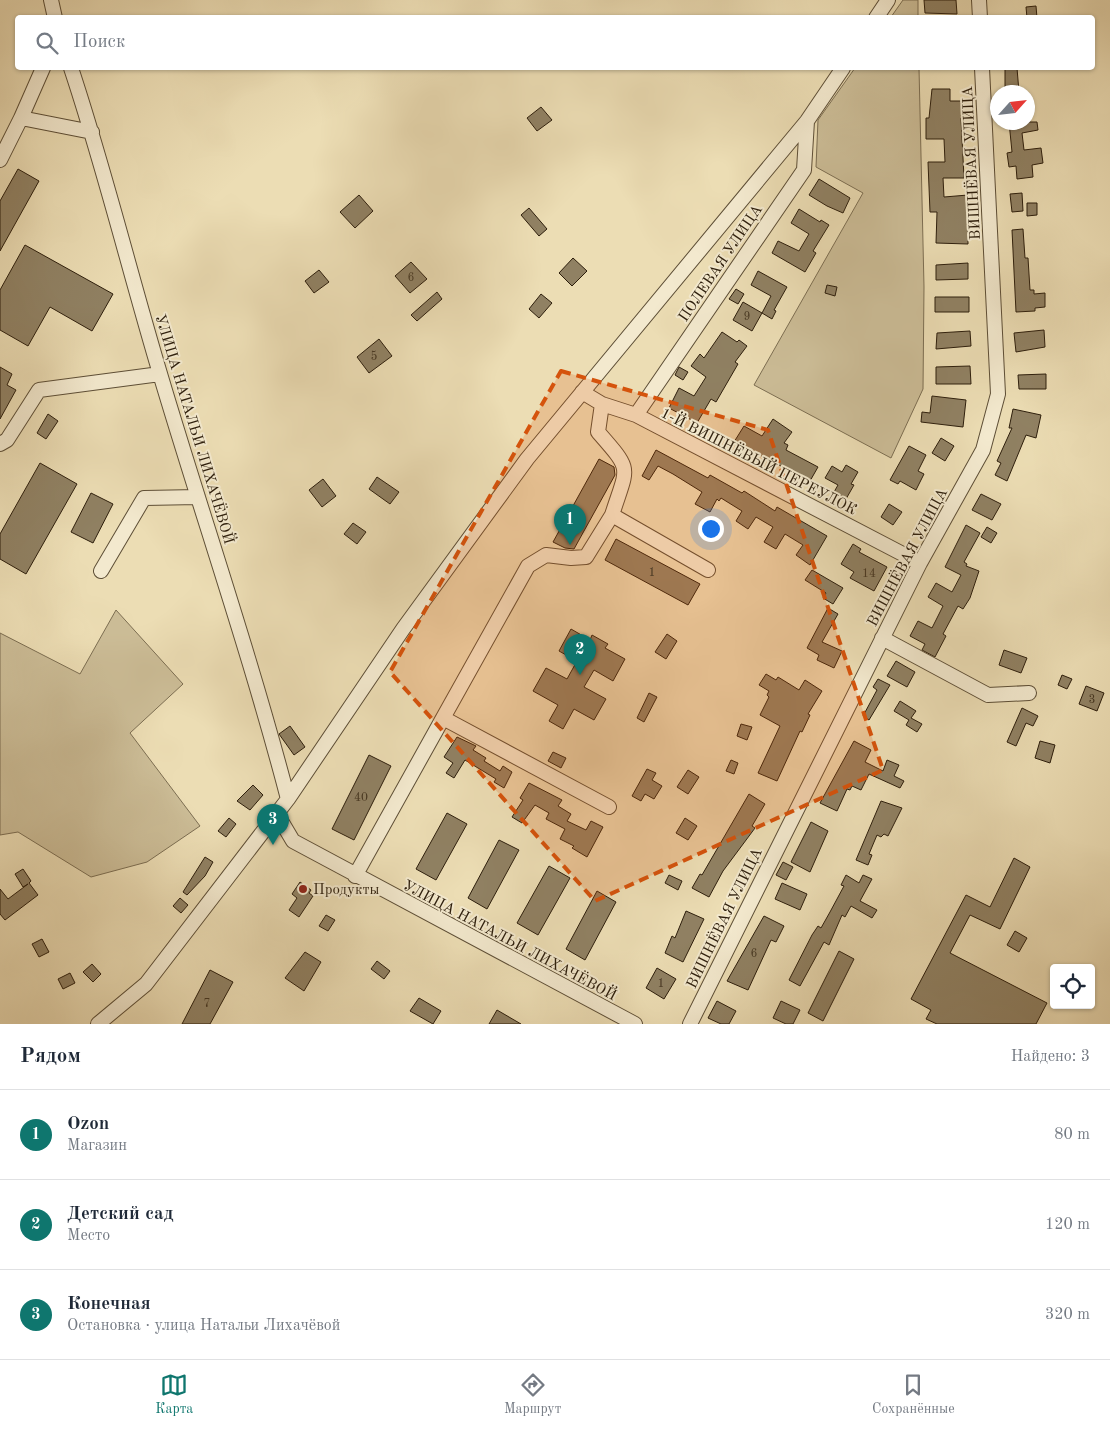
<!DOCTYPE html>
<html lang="ru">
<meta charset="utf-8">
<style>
:root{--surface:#fff;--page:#f6f6f7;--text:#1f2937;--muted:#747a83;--line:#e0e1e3;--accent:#0f766e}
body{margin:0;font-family:"Old Standard TT",serif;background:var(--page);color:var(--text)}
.controls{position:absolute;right:15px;bottom:15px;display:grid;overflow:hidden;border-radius:5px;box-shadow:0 1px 4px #0004}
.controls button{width:45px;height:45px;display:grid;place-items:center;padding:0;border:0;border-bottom:1px solid var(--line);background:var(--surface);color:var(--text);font:25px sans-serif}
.compass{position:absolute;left:990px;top:85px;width:45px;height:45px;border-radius:50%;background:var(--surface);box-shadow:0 1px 4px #0004;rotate:63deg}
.you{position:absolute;left:710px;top:528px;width:18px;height:18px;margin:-12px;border:4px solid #fff;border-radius:50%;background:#1a73e8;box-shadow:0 0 0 8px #1a73e833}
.badge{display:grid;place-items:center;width:32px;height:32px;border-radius:50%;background:var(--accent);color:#fff;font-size:16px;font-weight:700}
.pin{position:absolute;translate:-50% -41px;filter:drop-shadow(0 1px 2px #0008)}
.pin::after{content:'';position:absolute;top:26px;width:18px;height:15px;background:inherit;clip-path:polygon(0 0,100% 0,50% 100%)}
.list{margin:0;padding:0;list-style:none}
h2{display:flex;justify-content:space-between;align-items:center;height:65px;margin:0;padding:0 20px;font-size:21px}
h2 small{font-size:16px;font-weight:400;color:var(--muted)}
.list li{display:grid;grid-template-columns:32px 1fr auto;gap:15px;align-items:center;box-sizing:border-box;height:90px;padding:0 20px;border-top:1px solid var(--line)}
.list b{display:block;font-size:19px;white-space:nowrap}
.list p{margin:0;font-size:16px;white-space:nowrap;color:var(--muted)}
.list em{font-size:16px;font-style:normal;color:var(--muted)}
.icon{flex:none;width:28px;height:28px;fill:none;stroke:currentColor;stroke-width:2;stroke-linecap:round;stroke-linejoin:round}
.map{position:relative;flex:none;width:1110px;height:1024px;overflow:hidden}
.search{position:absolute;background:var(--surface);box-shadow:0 1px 4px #0004;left:15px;right:15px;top:15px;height:55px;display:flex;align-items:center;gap:12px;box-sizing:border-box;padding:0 18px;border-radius:5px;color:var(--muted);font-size:19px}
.sheet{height:335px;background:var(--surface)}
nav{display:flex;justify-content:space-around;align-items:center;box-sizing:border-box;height:70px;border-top:1px solid var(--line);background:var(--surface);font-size:14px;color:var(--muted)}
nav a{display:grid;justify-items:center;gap:2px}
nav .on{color:var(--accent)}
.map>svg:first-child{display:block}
</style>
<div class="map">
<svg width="1110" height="1024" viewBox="0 0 1110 1024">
<rect width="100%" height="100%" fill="#ecddb4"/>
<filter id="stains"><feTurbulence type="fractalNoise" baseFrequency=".004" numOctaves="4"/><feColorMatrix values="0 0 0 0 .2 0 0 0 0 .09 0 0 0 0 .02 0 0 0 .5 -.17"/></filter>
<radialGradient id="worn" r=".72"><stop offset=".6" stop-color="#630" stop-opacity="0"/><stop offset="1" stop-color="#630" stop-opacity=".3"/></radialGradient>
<!-- green -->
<path fill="#ccbd97" stroke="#7c6e52" d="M 903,0 L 918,0 L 918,17 L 891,17 Z
M 855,68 L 919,68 L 924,287 L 923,389 L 891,458 L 754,385 L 863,193 L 816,167 L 818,120 Z
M 116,610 L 183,684 L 130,733 L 200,826 L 147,862 L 91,877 L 18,832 L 0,835 L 0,633 L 80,674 Z"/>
<!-- building -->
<path fill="#908163" stroke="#2d1e0c" d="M 924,0 L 956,0 L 957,14 L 925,13 Z
M 1036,6 L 1037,18 L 1027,18 L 1026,7 Z
M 1005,68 L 1017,68 L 1019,92 L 1005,92 Z
M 932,89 L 950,89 L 950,101 L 963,101 L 964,118 L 961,118 L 964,178 L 943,178 L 944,197 L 968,195 L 968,244 L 936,243 L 937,212 L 930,212 L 928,162 L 945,162 L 944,139 L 926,139 L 926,118 L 929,118 Z
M 541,107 L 552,120 L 537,131 L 527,118 Z
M 1009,122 L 1037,122 L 1038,130 L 1022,133 L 1024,150 L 1041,148 L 1043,163 L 1032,165 L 1033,177 L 1017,179 L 1016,166 L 1009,167 L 1007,153 L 1012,152 Z
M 18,169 L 39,181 L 0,251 L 0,201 Z
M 819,179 L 850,198 L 843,213 L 827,206 L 809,195 Z
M 1022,193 L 1023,211 L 1012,212 L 1010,194 Z
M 359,195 L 373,211 L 355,228 L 340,212 Z
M 1027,203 L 1037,203 L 1037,215 L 1027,216 Z
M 529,208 L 547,229 L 539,236 L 521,215 Z
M 799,209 L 820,222 L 821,220 L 829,225 L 813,251 L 816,253 L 805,272 L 772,253 L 778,241 L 799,251 L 809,234 L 791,223 Z
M 1023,229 L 1025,258 L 1028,258 L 1030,290 L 1034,290 L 1034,294 L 1045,293 L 1045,307 L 1035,308 L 1035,311 L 1016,312 L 1012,230 Z
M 25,245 L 113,294 L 92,331 L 50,307 L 28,346 L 0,330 L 0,290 Z
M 573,258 L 587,271 L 572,286 L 559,273 Z
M 411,262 L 427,279 L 410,293 L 395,276 Z
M 968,263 L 968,279 L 936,280 L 936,265 Z
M 319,270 L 329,282 L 314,293 L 305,281 Z
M 758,271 L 787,287 L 774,310 L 776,311 L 772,319 L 762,313 L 771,296 L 751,285 Z
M 827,285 L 837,287 L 835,296 L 825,293 Z
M 736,289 L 744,294 L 738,304 L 729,299 Z
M 437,292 L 442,299 L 417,321 L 411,315 Z
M 541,294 L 552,303 L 539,318 L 529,309 Z
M 935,297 L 969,297 L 969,312 L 935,312 Z
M 743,302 L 762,313 L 752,331 L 733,320 Z
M 1044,330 L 1045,347 L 1016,352 L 1014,333 Z
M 970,331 L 971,346 L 936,349 L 937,333 Z
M 722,332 L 737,342 L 739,340 L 747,346 L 735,362 L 738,364 L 716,402 L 711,399 L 697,423 L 669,408 L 679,388 L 694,396 L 706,377 L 691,366 L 700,354 L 704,358 Z
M 379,339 L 392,356 L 369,373 L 357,357 Z
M 970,366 L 971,384 L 936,384 L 936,367 Z
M 0,367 L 12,374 L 7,385 L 16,390 L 0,419 Z
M 679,367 L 688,372 L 683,380 L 675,375 Z
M 1046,374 L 1046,389 L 1019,389 L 1018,375 Z
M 932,396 L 966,400 L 963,427 L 921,422 L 922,412 L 930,413 Z
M 1013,409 L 1041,415 L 1036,438 L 1026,435 L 1007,481 L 995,475 L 1001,463 L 997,461 L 1012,428 L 1009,428 Z
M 48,414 L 58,421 L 46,439 L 37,433 Z
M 773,419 L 792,432 L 784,443 L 788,445 L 786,450 L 818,467 L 810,481 L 734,442 L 744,426 L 762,436 Z
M 941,438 L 954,446 L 945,461 L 932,453 Z
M 909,446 L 926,455 L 918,471 L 924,474 L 916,490 L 900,481 L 898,484 L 890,480 Z
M 656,450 L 708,478 L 710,475 L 742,493 L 744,491 L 775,511 L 777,507 L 827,536 L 810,565 L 796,555 L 803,545 L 785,534 L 776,549 L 764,542 L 773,527 L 756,517 L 748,529 L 736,521 L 742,511 L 721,498 L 719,501 L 717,499 L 710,512 L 695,504 L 702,492 L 673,474 L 658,466 L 649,480 L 642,476 Z
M 599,459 L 614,467 L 615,475 L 574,549 L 565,548 L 553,542 Z
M 40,463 L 77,484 L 26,574 L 0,559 L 0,534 Z
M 846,465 L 858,472 L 851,484 L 854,485 L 846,499 L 834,492 L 838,485 L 825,478 L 832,466 L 842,472 Z
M 377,477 L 399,492 L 390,504 L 369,489 Z
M 323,479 L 336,496 L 322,507 L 309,490 Z
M 91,493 L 113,504 L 93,543 L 71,532 Z
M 981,494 L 1001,504 L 992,520 L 972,510 Z
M 889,504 L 902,512 L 893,525 L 881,517 Z
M 353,523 L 366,532 L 357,544 L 344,534 Z
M 966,525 L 980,533 L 964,562 L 967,564 L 966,566 L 979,571 L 970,598 L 963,609 L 958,606 L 943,634 L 946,636 L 935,657 L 922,650 L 925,644 L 910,636 L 918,621 L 932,628 L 943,606 L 928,597 L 936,583 L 952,592 L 961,575 L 945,567 Z
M 987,527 L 997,533 L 991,543 L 981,537 Z
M 616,539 L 700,584 L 688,605 L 605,560 Z
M 853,544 L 861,549 L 859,552 L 887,567 L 874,591 L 850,578 L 854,572 L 841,564 Z
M 812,570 L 843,588 L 833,604 L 823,598 L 826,593 L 805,580 Z
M 828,608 L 838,614 L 822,642 L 842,651 L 834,668 L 817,660 L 819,655 L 807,648 Z
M 571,629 L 590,640 L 592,635 L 608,644 L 605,648 L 625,659 L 613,681 L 594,670 L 584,687 L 606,699 L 594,720 L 574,709 L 563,729 L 549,721 L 558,705 L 533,691 L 546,668 L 567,679 L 577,661 L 559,651 Z
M 667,634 L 677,641 L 666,659 L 655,652 Z
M 1004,650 L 1027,658 L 1021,673 L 999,665 Z
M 896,661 L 915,672 L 907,687 L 887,676 Z
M 766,674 L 776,680 L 778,677 L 799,690 L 805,680 L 822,691 L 808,714 L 810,715 L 802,732 L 800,731 L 777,781 L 758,773 L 780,726 L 760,715 L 769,697 L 767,695 L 769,691 L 759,685 Z
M 1062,675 L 1072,679 L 1067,689 L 1058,685 Z
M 878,679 L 890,685 L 869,720 L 863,716 L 877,690 L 873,687 Z
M 1086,686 L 1104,693 L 1097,711 L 1079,704 Z
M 649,693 L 657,697 L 644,722 L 637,718 Z
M 900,701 L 916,711 L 911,718 L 922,724 L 917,732 L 906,725 L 909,720 L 894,711 Z
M 1022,708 L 1038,716 L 1033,726 L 1026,723 L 1016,746 L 1007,742 Z
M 741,724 L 752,727 L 747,740 L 737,736 Z
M 290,726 L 305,747 L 294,755 L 279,734 Z
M 457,737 L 476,746 L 473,750 L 486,758 L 484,761 L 500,771 L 503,766 L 512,772 L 504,788 L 494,782 L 496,779 L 465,760 L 454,778 L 446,773 L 453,763 L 444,757 Z
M 854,741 L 871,750 L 865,762 L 883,771 L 887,760 L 899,765 L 894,776 L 904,781 L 900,788 L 869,774 L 861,790 L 852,786 L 850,790 L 847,789 L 837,811 L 820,803 Z
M 1040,741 L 1055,745 L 1050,763 L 1035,758 Z
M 553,752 L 566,758 L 561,768 L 548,761 Z
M 369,755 L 391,766 L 354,840 L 332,829 Z
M 731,760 L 738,763 L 734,774 L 726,771 Z
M 647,769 L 656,773 L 652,780 L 662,786 L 654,799 L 645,794 L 641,801 L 632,796 Z
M 688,770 L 699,777 L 688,794 L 677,787 Z
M 529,783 L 562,800 L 558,806 L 571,814 L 567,821 L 586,830 L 591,821 L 603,827 L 587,857 L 572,848 L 574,846 L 560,839 L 565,829 L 546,819 L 549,813 L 535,805 L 522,823 L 512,817 L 523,800 L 520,798 Z
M 253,785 L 263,795 L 250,810 L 237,801 Z
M 749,794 L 765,804 L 752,826 L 755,828 L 723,871 L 709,897 L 692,888 L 700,874 L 702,875 Z
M 881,801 L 902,808 L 888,836 L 884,834 L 881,837 L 877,835 L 869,854 L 872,855 L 868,865 L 856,860 Z
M 447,813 L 467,824 L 436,880 L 416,869 Z
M 229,818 L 236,824 L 226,837 L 218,831 Z
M 685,818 L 697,826 L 688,840 L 676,833 Z
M 811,822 L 828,831 L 810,872 L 791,862 Z
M 499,840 L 519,850 L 487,909 L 468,898 Z
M 205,857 L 213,862 L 205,876 L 187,895 L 183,892 Z
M 1014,858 L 1030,867 L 1000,929 L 970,915 L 950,953 L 1047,1003 L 1036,1024 L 937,1024 L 926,1019 L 931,1010 L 911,999 L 966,895 L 990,907 Z
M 783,862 L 793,867 L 786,880 L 776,875 Z
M 549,866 L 570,878 L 538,935 L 517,923 Z
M 23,869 L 31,881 L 29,883 L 38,895 L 5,920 L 0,914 L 0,889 L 8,899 L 28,884 L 23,887 L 15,874 Z
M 669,875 L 682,881 L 678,890 L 665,883 Z
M 846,875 L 859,883 L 863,875 L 872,879 L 860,901 L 877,910 L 872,918 L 851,906 L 845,917 L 842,915 L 829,945 L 824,942 L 800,986 L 789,980 L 812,935 L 818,926 L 821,928 L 830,912 L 844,886 L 841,885 Z
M 300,882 L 311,890 L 309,893 L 313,896 L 299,917 L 289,910 L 297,898 L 292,894 Z
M 782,883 L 807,894 L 800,910 L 775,899 Z
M 597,891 L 616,902 L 585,960 L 566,949 Z
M 180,898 L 188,905 L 181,913 L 173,906 Z
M 686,911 L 704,919 L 683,962 L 665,953 L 672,936 L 675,938 Z
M 326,915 L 335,920 L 328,931 L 319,926 Z
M 764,916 L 784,926 L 776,942 L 771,940 L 748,990 L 727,981 Z
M 1015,931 L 1027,938 L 1019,952 L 1007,945 Z
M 42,939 L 49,952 L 39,957 L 32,944 Z
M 839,951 L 854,959 L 823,1021 L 808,1013 Z
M 305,952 L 321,962 L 304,991 L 285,978 Z
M 377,961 L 390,971 L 384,979 L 371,969 Z
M 92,964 L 101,974 L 93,982 L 83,972 Z
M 657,968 L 676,979 L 664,999 L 646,988 Z
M 210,970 L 233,982 L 210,1024 L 182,1024 Z
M 70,973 L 75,983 L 63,989 L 58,979 Z
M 419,998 L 441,1011 L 433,1024 L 410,1011 Z
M 717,1001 L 736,1011 L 729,1024 L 721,1024 L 708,1018 Z
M 781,1001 L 800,1010 L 793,1024 L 786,1024 L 773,1018 Z
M 497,1010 L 521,1024 L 489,1024 Z"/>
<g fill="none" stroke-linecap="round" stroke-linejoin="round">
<!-- minor casing -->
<g stroke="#5d4e36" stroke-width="16">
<path id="minor" d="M 51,0 L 55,18
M 979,0 L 980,18
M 876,18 L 888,0
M 71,68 C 105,170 130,274 161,377 C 203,518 251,657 288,799
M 21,118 L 43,68
M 0,160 L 21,118 L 92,132
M 582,392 L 602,404 L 636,415 L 920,563
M 602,404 L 598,432 C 633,472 628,465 612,515
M 636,415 L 804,170 L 807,121
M 0,444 L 7,440 L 39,390 L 160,374
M 101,571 L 144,498 L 198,497
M 882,638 L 988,695 L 1029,693
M 443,718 L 528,566 L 546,555 L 571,558 L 586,557 L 612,515 L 708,570
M 277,814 L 293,841 L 635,1024
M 355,876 L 443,718 L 609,807
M 98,1024 L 146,984 L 288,799 L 403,629 L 527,459 L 807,121 L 843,68
M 690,1024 L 920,563 L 983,450 L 998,394 L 982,68"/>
</g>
<!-- minor -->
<use href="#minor" stroke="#f3e9ce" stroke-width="14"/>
</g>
<!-- marked area -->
<path fill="#d5530c" fill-opacity="0.2" stroke="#d5530c" stroke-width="4" stroke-dasharray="10 6" stroke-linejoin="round" d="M 561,371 L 768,430 L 883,770 L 595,901 L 390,672 Z"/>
<!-- markers -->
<circle fill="#8f2418" stroke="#f3e9ce" stroke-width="2" cx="303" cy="889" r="5"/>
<g text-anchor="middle" stroke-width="4" stroke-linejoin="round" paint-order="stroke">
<!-- number labels -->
<g font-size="12" fill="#463722">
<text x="411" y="281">6</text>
<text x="747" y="320">9</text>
<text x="374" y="360">5</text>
<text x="652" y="576">1</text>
<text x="869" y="577">14</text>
<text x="1092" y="703">3</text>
<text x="361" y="801">40</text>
<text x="754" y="957">6</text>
<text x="661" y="987">1</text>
<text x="207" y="1007">7</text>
</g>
<!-- street labels -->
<g font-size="15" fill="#2d1e0c" stroke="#f3e9ce">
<text transform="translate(971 163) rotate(-93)" y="5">ВИШНЁВАЯ УЛИЦА</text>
<text transform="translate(720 263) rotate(-56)" y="5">ПОЛЕВАЯ УЛИЦА</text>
<text transform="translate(195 429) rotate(73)" y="5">УЛИЦА НАТАЛЬИ ЛИХАЧЁВОЙ</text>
<text transform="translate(759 461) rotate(27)" y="5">1-Й ВИШНЁВЫЙ ПЕРЕУЛОК</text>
<text transform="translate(907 557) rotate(-62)" y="5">ВИШНЁВАЯ УЛИЦА</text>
<text transform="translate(724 918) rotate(-64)" y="5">ВИШНЁВАЯ УЛИЦА</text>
<text transform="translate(510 940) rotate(28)" y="5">УЛИЦА НАТАЛЬИ ЛИХАЧЁВОЙ</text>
</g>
<!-- poi labels -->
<g font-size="15" fill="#2d1e0c" stroke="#f3e9ce" text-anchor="start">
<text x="313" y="894">Продукты</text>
</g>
</g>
<rect width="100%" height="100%" filter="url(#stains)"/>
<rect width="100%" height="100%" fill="url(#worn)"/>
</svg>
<div class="controls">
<button><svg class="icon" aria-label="locate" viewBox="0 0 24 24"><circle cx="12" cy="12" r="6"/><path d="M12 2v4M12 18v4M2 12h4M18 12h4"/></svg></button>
</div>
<svg class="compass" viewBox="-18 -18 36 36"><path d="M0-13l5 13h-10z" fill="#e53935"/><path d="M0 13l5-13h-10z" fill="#747a83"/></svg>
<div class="you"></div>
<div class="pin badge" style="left:570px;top:545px">1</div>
<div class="pin badge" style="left:580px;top:675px">2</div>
<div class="pin badge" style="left:273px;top:845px">3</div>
<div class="search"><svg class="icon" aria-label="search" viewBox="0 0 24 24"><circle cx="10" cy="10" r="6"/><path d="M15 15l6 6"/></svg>Поиск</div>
</div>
<section class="sheet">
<h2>Рядом<small>Найдено: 3</small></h2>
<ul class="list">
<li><span class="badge">1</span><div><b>Ozon</b><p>Магазин</p></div><em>80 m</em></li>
<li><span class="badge">2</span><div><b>Детский сад</b><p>Место</p></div><em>120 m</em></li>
<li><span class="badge">3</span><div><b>Конечная</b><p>Остановка · улица Натальи Лихачёвой</p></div><em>320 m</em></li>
</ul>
</section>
<nav>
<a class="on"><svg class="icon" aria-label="map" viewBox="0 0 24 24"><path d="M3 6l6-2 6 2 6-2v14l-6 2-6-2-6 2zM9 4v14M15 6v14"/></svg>Карта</a>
<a><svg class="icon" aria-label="directions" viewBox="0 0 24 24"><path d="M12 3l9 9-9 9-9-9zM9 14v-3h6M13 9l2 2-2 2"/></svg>Маршрут</a>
<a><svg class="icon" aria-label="saved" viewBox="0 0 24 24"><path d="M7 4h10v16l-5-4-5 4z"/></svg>Сохранённые</a>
</nav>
